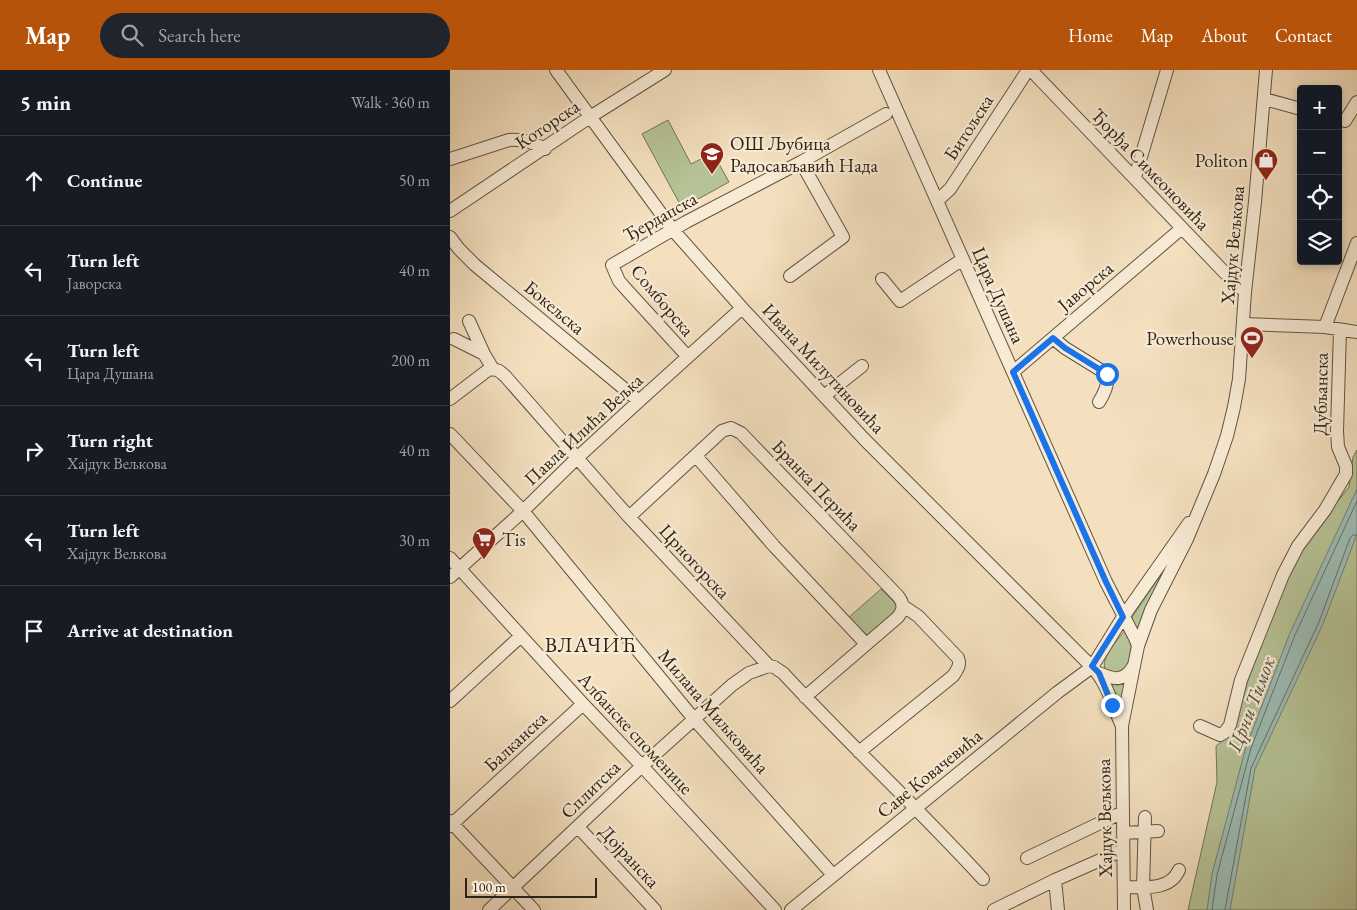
<!DOCTYPE html>
<meta charset="utf-8">
<style>
:root{--surface:#171b24;--page:#20242c;--text:#f1f3f6;--muted:#9ea1a6;--line:#363941;--accent:#b45309}
body{margin:0;font-family:"EB Garamond",serif;background:var(--page);color:var(--text)}
.controls{position:absolute;right:15px;top:15px;display:grid;overflow:hidden;border-radius:5px;box-shadow:0 2px 8px #0003}
.controls button{width:45px;height:45px;display:grid;place-items:center;padding:0;border:0;border-bottom:1px solid var(--line);background:var(--surface);color:var(--text);font:25px sans-serif}
.scale{position:absolute;left:15px;bottom:12px;width:132px;box-sizing:border-box;padding-left:5px;border:2px solid #2e2419;border-top:0;font-size:14px;line-height:18px;white-space:nowrap;color:#2e2419;-webkit-text-stroke:4px #f8ebd5;paint-order:stroke}
.stop{position:absolute;width:15px;height:15px;margin:-11px;border:4px solid #1a73e8;border-radius:50%;background:#fff}
.stop.end{background:#1a73e8;border-color:#fff;box-shadow:0 1px 5px #0008}
.list{margin:0;padding:0;list-style:none}
h2{display:flex;justify-content:space-between;align-items:center;height:65px;margin:0;padding:0 20px;font-size:21px}
h2 small{font-size:16px;font-weight:400;color:var(--muted)}
.list li{display:grid;grid-template-columns:32px 1fr auto;gap:15px;align-items:center;box-sizing:border-box;height:90px;padding:0 20px;border-top:1px solid var(--line)}
.list b{display:block;font-size:19px;white-space:nowrap}
.list p{margin:0;font-size:16px;white-space:nowrap;color:var(--muted)}
.list em{font-size:16px;font-style:normal;color:var(--muted)}
.icon{flex:none;width:28px;height:28px;fill:none;stroke:currentColor;stroke-width:2;stroke-linecap:round;stroke-linejoin:round}
.map{position:relative;flex:none;width:907px;height:840px;overflow:hidden}
header{display:flex;align-items:center;gap:30px;box-sizing:border-box;height:70px;padding:0 25px;background:var(--accent);color:#fff}
header strong{font-size:24px}
nav{display:flex;gap:28px;margin-inline-start:auto;font-size:18px}
.search{width:350px;height:45px;background:var(--page);display:flex;align-items:center;gap:12px;box-sizing:border-box;padding:0 18px;border-radius:28px;color:var(--muted);font-size:19px}
main{display:flex}
aside{flex:1;background:var(--surface)}
.map>svg:first-child{display:block}
</style>
<header>
<strong>Map</strong>
<div class="search"><svg class="icon" aria-label="search" viewBox="0 0 24 24"><circle cx="10" cy="10" r="6"/><path d="M15 15l6 6"/></svg>Search here</div>
<nav><a>Home</a><a>Map</a><a>About</a><a>Contact</a></nav>
</header>
<main>
<aside>
<h2>5 min<small>Walk · 360 m</small></h2>
<ul class="list">
<li><svg class="icon" aria-label="ahead" viewBox="0 0 24 24"><path d="M12 20V5M6 11l6-6 6 6"/></svg><div><b>Continue</b></div><em>50 m</em></li>
<li><svg class="icon" aria-label="left" viewBox="0 0 24 24"><path d="M17 20v-9H6M10 6l-5 5 5 5"/></svg><div><b>Turn left</b><p>Јаворска</p></div><em>40 m</em></li>
<li><svg class="icon" aria-label="left" viewBox="0 0 24 24"><path d="M17 20v-9H6M10 6l-5 5 5 5"/></svg><div><b>Turn left</b><p>Цара Душана</p></div><em>200 m</em></li>
<li><svg class="icon" aria-label="right" viewBox="0 0 24 24"><path d="M7 20v-9h11M14 6l5 5-5 5"/></svg><div><b>Turn right</b><p>Хајдук Вељкова</p></div><em>40 m</em></li>
<li><svg class="icon" aria-label="left" viewBox="0 0 24 24"><path d="M17 20v-9H6M10 6l-5 5 5 5"/></svg><div><b>Turn left</b><p>Хајдук Вељкова</p></div><em>30 m</em></li>
<li><svg class="icon" aria-label="arrive" viewBox="0 0 24 24"><path d="M6 21V4h12l-3 4 3 4H6"/></svg><div><b>Arrive at destination</b></div></li>
</ul>
</aside>
<div class="map">
<svg width="907" height="840" viewBox="0 0 907 840">
<rect width="100%" height="100%" fill="#f4e0bf"/>
<filter id="stains"><feTurbulence type="fractalNoise" baseFrequency=".004" numOctaves="4"/><feColorMatrix values="0 0 0 0 .2 0 0 0 0 .09 0 0 0 0 .02 0 0 0 .5 -.17"/></filter>
<radialGradient id="worn" r=".72"><stop offset=".6" stop-color="#630" stop-opacity="0"/><stop offset="1" stop-color="#630" stop-opacity=".3"/></radialGradient>
<!-- green -->
<path fill="#b6c396" stroke="#727458" d="M 218,50 L 241,94 L 263,83 L 279,112 L 232,138 L 192,64 Z
M 907,380 L 907,840 L 738,840 L 767,712 L 766,676 L 782,663 L 796,616 L 822,545 L 853,475 L 899,417 L 903,387 Z
M 720,491 L 687,563 L 680,550 Z
M 431,519 L 448,536 L 449,538 L 421,565 L 415,567 L 397,549 Z
M 676,559 L 682,574 L 678,594 L 674,600 L 665,605 C 661,603 657,601 655,598 C 650,588 670,567 676,559 Z
M 659,614 L 668,615 L 676,614 L 670,636 Z"/>
<!-- water -->
<path fill="#9cbdb5" stroke="#708077" d="M 907,419 L 907,464 L 873,554 L 805,699 L 780,840 L 757,840 L 762,804 L 796,677 L 840,563 Z"/>
<g fill="none" stroke-linecap="round" stroke-linejoin="round">
<!-- shore -->
<path stroke="#657067" stroke-width="1" d="M 762,840 L 767,805 L 801,678 L 845,565 L 907,431
M 775,840 L 801,698 L 869,552 L 900,468 L 903,465 L 907,465"/>
<!-- minor casing -->
<g stroke="#605342" stroke-width="14">
<path id="minor" d="M 106,0 L 223,160 L 292,238 L 415,370 L 642,597 L 608,622 L 341,840
M 429,0 L 656,512 L 685,568 L 688,576
M 581,0 L 776,204 L 795,222
M 814,29 L 851,39
M 895,51 L 907,32
M 0,89 L 59,70 C 72,69 83,72 95,79
M 685,107 L 717,0
M 487,131 L 500,119 L 578,0
M 0,141 L 140,47 L 215,0
M 0,167 L 9,179 L 25,195 L 189,331
M 340,206 L 393,167 L 351,92
M 432,209 L 450,231 L 513,189
M 19,251 L 34,284 L 43,299
M 793,254 L 875,257 L 907,262
M 875,257 L 907,173
M 603,268 L 615,278 L 657,304 C 659,313 654,324 649,332
M 4,269 L 34,284
M 238,287 L 176,219 L 169,211 L 162,195 L 236,152 L 351,92 L 436,44
M 563,302 L 732,158
M 374,326 L 412,296
M 0,329 L 38,300 C 47,298 50,301 56,307 L 179,447 L 319,596 L 324,597 L 333,603 C 398,673 468,738 533,809
M 0,364 L 73,441 L 244,649 L 383,805
M 246,386 L 324,476 L 416,574
M 179,447 L 272,361 L 281,358 L 291,363 L 448,526 C 454,534 454,539 448,547 L 355,627
M 0,488 L 133,634 L 192,696 L 325,840
M 0,507 L 73,441 L 127,388 L 189,331 L 292,238
M 649,603 C 664,610 675,612 684,595
M 0,631 L 71,566
M 672,656 C 663,637 657,612 642,597 L 673,547 L 739,453
M 750,656 L 770,665 L 775,662 L 780,655 L 791,610 L 833,505 L 848,476 L 875,440 L 896,404 L 896,396 L 888,377 L 887,361 L 890,260
M 409,682 L 503,606 C 507,600 511,595 508,588 L 468,546 L 453,536
M 695,747 L 693,817 L 697,840
M 0,751 L 84,840
M 0,756 L 133,634
M 128,757 L 205,840
M 673,763 L 708,761
M 577,788 L 673,742
M 605,810 L 608,840
M 674,817 C 694,817 720,821 729,800
M 39,840 L 192,696 L 282,615 L 299,603 L 319,596
M 544,840 L 605,810 L 673,780
M 674,840 L 672,656 L 688,576 L 701,540 L 737,469 L 764,404 L 777,366 L 784,337 L 789,309 L 795,222 L 805,132 L 816,0"/>
</g>
<!-- minor -->
<use href="#minor" stroke="#f8ebd5" stroke-width="12"/>
</g>
<g fill="none" stroke-linecap="round" stroke-linejoin="round">
<!-- route -->
<path stroke="#1a73e8" stroke-width="6" d="M 657,304 L 615,278 L 603,268 L 563,302 L 656,512 L 673,547 L 642,596 L 649,603 L 662,635"/>
</g>
<!-- icons -->
<defs>
<g id="school-pin" transform="scale(1.25)"><path d="M0 17L-7.5 6A9.5 9.5 0 1 1 7.5 6Z" fill="#8f2418" stroke="#f8ebd5"/><path d="M0-5L7-2L0 1L-7-2ZM-4 1L0 2.5L4 1V4Q0 6-4 4Z" fill="#fff"/></g>
<g id="shop-pin" transform="scale(1.25)"><path d="M0 17L-7.5 6A9.5 9.5 0 1 1 7.5 6Z" fill="#8f2418" stroke="#f8ebd5"/><path d="M-5-2.5h2.3a2.7 3.5 0 0 1 5.4 0H5L5.5 6h-11ZM-1.5-2.5h3a1.5 2.3 0 0 0-3 0Z" fill="#fff"/></g>
<g id="stadium-pin" transform="scale(1.25)"><path d="M0 17L-7.5 6A9.5 9.5 0 1 1 7.5 6Z" fill="#8f2418" stroke="#f8ebd5"/><path d="M0-5a6.5 5 0 1 0 0 10a6.5 5 0 1 0 0-10ZM-3.5-1.8h7v3.6h-7Z" fill="#fff"/></g>
<g id="supermarket-pin" transform="scale(1.25)"><path d="M0 17L-7.5 6A9.5 9.5 0 1 1 7.5 6Z" fill="#8f2418" stroke="#f8ebd5"/><path d="M-6-5.5h2.5l.6 2H6L4.5 2H-2.5L-4.4-4H-6ZM-1.5 3.2a1.3 1.3 0 1 0 .1 0ZM3 3.2a1.3 1.3 0 1 0 .1 0Z" fill="#fff"/></g>
</defs>
<g fill-rule="evenodd">
<use href="#school-pin" x="262" y="84"/>
<use href="#shop-pin" x="816" y="90"/>
<use href="#stadium-pin" x="802" y="268"/>
<use href="#supermarket-pin" x="34" y="469"/>
</g>
<g text-anchor="middle" stroke-width="4.5" stroke-linejoin="round" paint-order="stroke">
<!-- street labels -->
<g font-size="19" fill="#2e2419" stroke="#f8ebd5">
<text transform="translate(97 54) rotate(-34)" y="7">Которска</text>
<text transform="translate(518 57) rotate(-57)" y="7">Битољска</text>
<text transform="translate(701 99) rotate(46)" y="7">Ђорђа Симеоновића</text>
<text transform="translate(210 146) rotate(-29)" y="7">Ђердапска</text>
<text transform="translate(782 175) rotate(-85)" y="7">Хајдук Вељкова</text>
<text transform="translate(635 216) rotate(-40)" y="7">Јаворска</text>
<text transform="translate(549 225) rotate(66)" y="7">Цара Душана</text>
<text transform="translate(213 230) rotate(50)" y="7">Сомборска</text>
<text transform="translate(105 237) rotate(40)" y="7">Бокељска</text>
<text transform="translate(374 298) rotate(47)" y="7">Ивана Милутиновића</text>
<text transform="translate(870 324) rotate(-89)" y="7">Дубљанска</text>
<text transform="translate(133 359) rotate(-43)" y="7">Павла Илића Вељка</text>
<text transform="translate(367 415) rotate(46)" y="7">Бранка Перића</text>
<text transform="translate(245 491) rotate(47)" y="7">Црногорска</text>
<text transform="translate(264 641) rotate(49)" y="7">Милана Миљковића</text>
<text transform="translate(186 663) rotate(47)" y="7">Албанске споменице</text>
<text transform="translate(65 671) rotate(-43)" y="7">Балканска</text>
<text transform="translate(479 703) rotate(-39)" y="7">Саве Ковачевића</text>
<text transform="translate(140 719) rotate(-44)" y="7">Сплитска</text>
<text transform="translate(654 748) rotate(-91)" y="7">Хајдук Вељкова</text>
<text transform="translate(180 786) rotate(47)" y="7">Дојранска</text>
</g>
<!-- poi labels -->
<g font-size="19" fill="#2e2419" stroke="#f8ebd5" text-anchor="start">
<text x="280" y="80">ОШ Љубица<tspan x="280" dy="22">Радосављавић Нада</tspan></text>
<text x="798" y="97" text-anchor="end">Politon</text>
<text x="784" y="275" text-anchor="end">Powerhouse</text>
<text x="52" y="476">Tis</text>
</g>
<!-- water labels -->
<g font-size="20" font-style="italic" fill="#4f5248" stroke="#f8ebd5">
<text transform="translate(801 634) rotate(-69)" y="7">Црни Тимок</text>
</g>
<!-- quarter labels -->
<g font-size="21" letter-spacing="1" fill="#2e2419" stroke="#f8ebd5">
<text x="141" y="582">ВЛАЧИЋ</text>
</g>
</g>
<rect width="100%" height="100%" filter="url(#stains)"/>
<rect width="100%" height="100%" fill="url(#worn)"/>
</svg>
<div class="controls">
<button>+</button>
<button>−</button>
<button><svg class="icon" aria-label="locate" viewBox="0 0 24 24"><circle cx="12" cy="12" r="6"/><path d="M12 2v4M12 18v4M2 12h4M18 12h4"/></svg></button>
<button><svg class="icon" aria-label="layers" viewBox="0 0 24 24"><path d="M12 4l9 5-9 5-9-5zM3 14l9 5 9-5"/></svg></button>
</div>
<div class="scale">100 m</div>
<div class="stop" style="left:657px;top:304px"></div>
<div class="stop end" style="left:662px;top:635px"></div>
</div>
</main>
